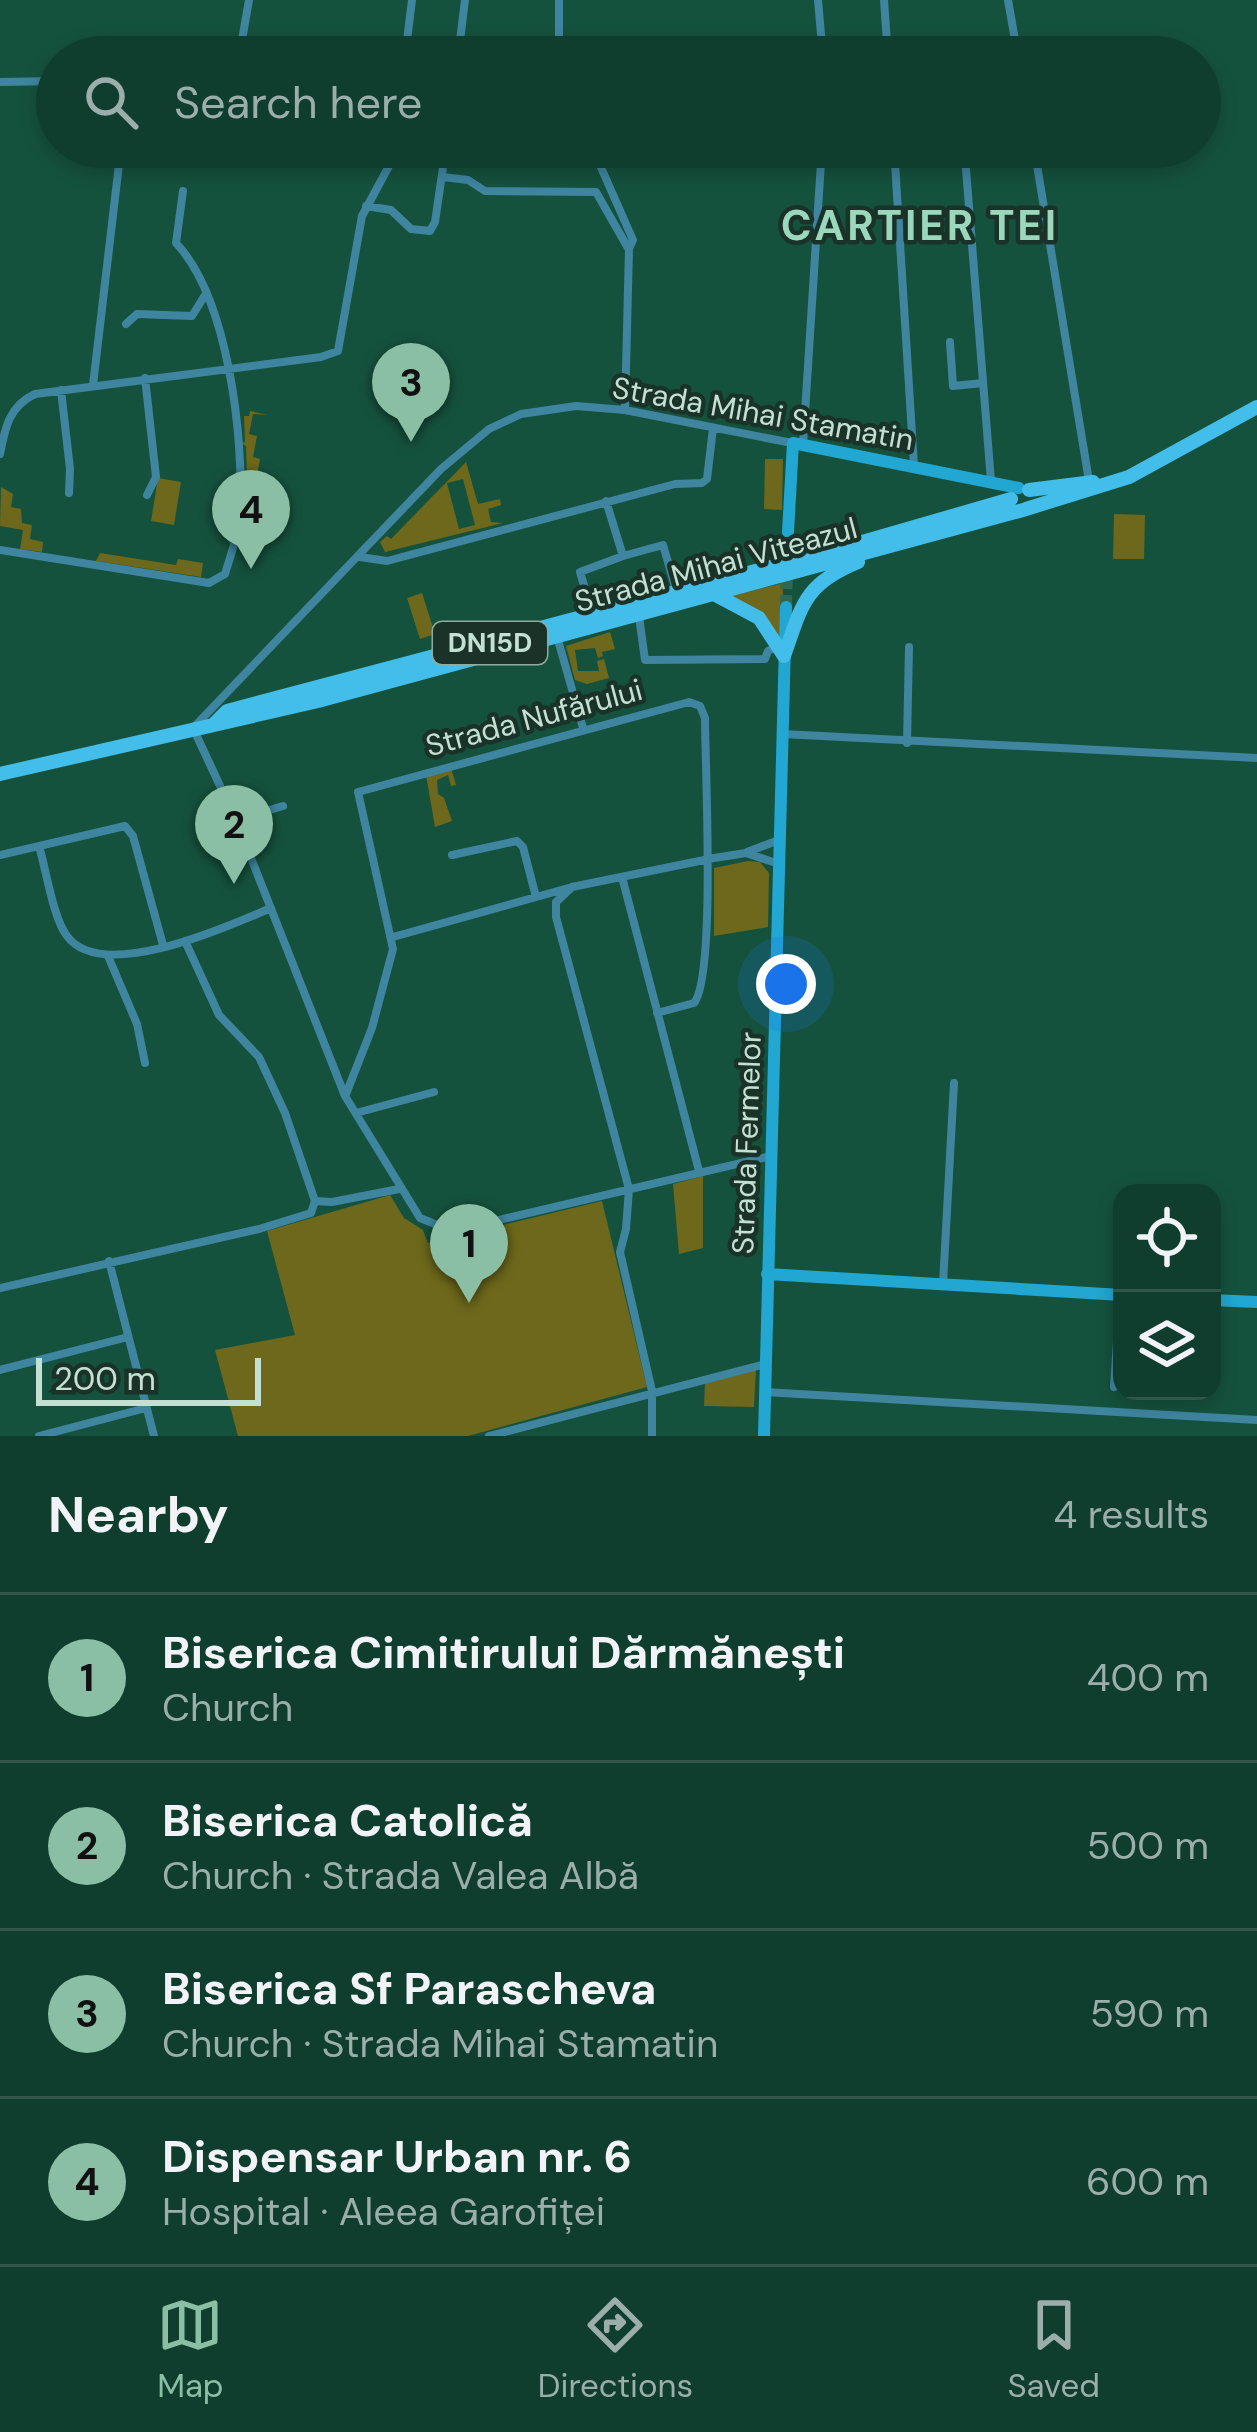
<!DOCTYPE html>
<meta charset="utf-8">
<style>
:root{--surface:#103e2e;--page:#1e493a;--text:#f1f3f6;--muted:#9caeaa;--line:#30574a;--accent:#8abfa5}
body{margin:0;font-family:"DM Sans",sans-serif;background:var(--page);color:var(--text)}
.controls{position:absolute;right:36px;bottom:36px;display:grid;overflow:hidden;border-radius:24px;box-shadow:0 6px 18px #0003}
.controls button{width:108px;height:108px;display:grid;place-items:center;padding:0;border:0;border-bottom:3px solid var(--line);background:var(--surface);color:var(--text);font:60px sans-serif}
.scale{position:absolute;left:36px;bottom:30px;width:225px;box-sizing:border-box;padding-left:12px;border:6px solid #c3e0d2;border-top:0;font-size:33px;line-height:42px;white-space:nowrap;color:#c3e0d2;-webkit-text-stroke:9px #1a3228;paint-order:stroke}
.you{position:absolute;left:786px;top:984px;width:42px;height:42px;margin:-30px;border:9px solid #fff;border-radius:50%;background:#1a73e8;box-shadow:0 0 0 18px #1a73e833}
.badge{display:grid;place-items:center;width:78px;height:78px;border-radius:50%;background:var(--accent);color:#111;font-size:39px;font-weight:700}
.pin{position:absolute;translate:-50% -99px;filter:drop-shadow(0 3px 6px #0008)}
.pin::after{content:'';position:absolute;top:63px;width:42px;height:36px;background:inherit;clip-path:polygon(0 0,100% 0,50% 100%)}
.list{margin:0;padding:0;list-style:none}
h2{display:flex;justify-content:space-between;align-items:center;height:156px;margin:0;padding:0 48px;font-size:51px}
h2 small{font-size:39px;font-weight:400;color:var(--muted)}
.list li{display:grid;grid-template-columns:78px 1fr auto;gap:36px;align-items:center;box-sizing:border-box;height:168px;padding:0 48px;border-top:3px solid var(--line)}
.list b{display:block;font-size:45px;white-space:nowrap}
.list p{margin:0;font-size:39px;white-space:nowrap;color:var(--muted)}
.list em{font-size:39px;font-style:normal;color:var(--muted)}
.icon{flex:none;width:66px;height:66px;fill:none;stroke:currentColor;stroke-width:2;stroke-linecap:round;stroke-linejoin:round}
.map{position:relative;flex:none;width:1257px;height:1436px;overflow:hidden}
.search{position:absolute;background:var(--surface);box-shadow:0 6px 18px #0003;left:36px;right:36px;top:36px;height:132px;display:flex;align-items:center;gap:30px;box-sizing:border-box;padding:0 42px;border-radius:66px;color:var(--muted);font-size:45px}
.sheet{height:828px;background:var(--surface)}
nav{display:flex;justify-content:space-around;align-items:center;box-sizing:border-box;height:168px;border-top:3px solid var(--line);background:var(--surface);font-size:33px;color:var(--muted)}
nav a{display:grid;justify-items:center;gap:6px}
nav .on{color:var(--accent)}
.map>svg:first-child{display:block}
</style>
<div class="map">
<svg width="1257" height="1436" viewBox="0 0 1257 1436">
<rect width="100%" height="100%" fill="#15523d"/>
<!-- green -->
<path fill="#6d681b" fill-rule="evenodd" d="M 250,411 L 268,415 L 253,414 L 249,434 L 257,436 L 253,457 L 260,459 L 256,481 L 264,483 L 261,502 L 267,504 L 264,524 L 257,523 L 253,545 L 241,540 L 245,522 L 253,523 L 255,512 L 252,511 L 253,482 L 247,481 L 246,446 L 241,443 L 245,442 L 244,416 L 249,416 Z
M 765,459 L 783,459 L 782,510 L 764,509 Z
M 466,462 L 478,504 L 500,499 L 501,505 L 488,509 L 491,522 L 503,523 L 385,552 L 380,542 L 387,536 L 391,539 ZM 463,479 L 475,525 L 459,529 L 447,483 Z
M 158,478 L 181,482 L 174,525 L 151,521 Z
M 1,487 L 13,494 L 11,507 L 21,509 L 22,523 L 32,525 L 30,539 L 43,542 L 42,552 L 20,549 L 23,530 L 0,526 Z
M 1114,514 L 1145,515 L 1144,559 L 1113,559 Z
M 100,553 L 176,565 L 178,559 L 203,563 L 201,577 L 96,561 Z
M 783,583 L 782,637 L 780,638 L 731,596 Z
M 422,593 L 435,634 L 420,639 L 407,598 Z
M 610,632 L 615,649 L 602,652 L 603,656 L 598,658 L 595,648 L 575,650 L 578,671 L 599,671 L 597,661 L 604,659 L 609,678 L 587,684 L 575,680 L 566,646 Z
M 451,768 L 456,785 L 451,786 L 448,775 L 437,780 L 438,794 L 444,798 L 452,821 L 435,827 L 426,775 Z
M 748,861 L 760,862 L 769,873 L 768,927 L 714,936 L 714,868 Z
M 703,1176 L 703,1248 L 679,1254 L 673,1184 Z
M 390,1195 L 404,1218 L 423,1230 L 428,1243 L 602,1201 L 647,1387 L 468,1436 L 238,1436 L 215,1350 L 295,1335 L 267,1231 Z
M 756,1370 L 754,1407 L 704,1406 L 705,1383 Z"/>
<g fill="none" stroke-linecap="round" stroke-linejoin="round">
<!-- secondary-tunnel -->
<path stroke="#2f6753" stroke-width="12" stroke-dasharray="12 6" stroke-linecap="butt" d="M 786,607 L 788,532"/>
<!-- street -->
<path stroke="#3f85a0" stroke-width="8" d="M 559,0 L 559,57
M 818,0 L 823,57
M 884,0 L 888,57
M 1008,0 L 1018,57
M 239,57 L 249,0
M 405,57 L 412,0
M 458,57 L 465,0
M 0,82 L 57,81
M 592,147 L 633,240 L 629,249 L 625,410
M 894,147 L 914,466
M 1034,147 L 1089,481
M 965,157 L 991,481
M 443,177 L 468,180 L 485,191 L 596,192 L 628,248
M 366,206 L 391,210 L 411,229 L 430,231 L 435,222 L 446,147
M 126,324 L 137,314 L 192,316 L 205,295
M 950,342 L 953,386 L 983,383
M 145,378 L 156,477 L 147,495
M 93,385 L 121,147
M 61,390 L 70,469 L 69,493
M 803,444 L 822,147
M 0,454 C 5,428 9,406 35,394 L 321,357 L 338,351 L 362,216 L 389,166 L 394,147
M 0,550 L 209,583 L 225,574 C 231,554 239,533 240,511 C 244,437 228,298 176,243 L 183,191
M 623,556 L 663,545 L 676,590
M 360,557 L 387,561 L 675,484 L 702,483 L 707,479 L 713,428
M 593,615 L 580,572 L 623,556 L 606,501
M 639,616 L 645,660 L 765,659 L 768,651 L 776,647
M 556,633 L 583,728
M 782,734 L 1257,758
M 907,743 L 909,647
M 236,820 L 283,806
M 39,846 C 46,869 53,918 67,936 C 102,984 229,926 271,908
M 747,852 L 779,840
M 0,855 L 125,826 L 133,836 L 163,945
M 452,855 L 517,841 L 523,847 L 536,897
M 622,877 L 699,1171
M 572,887 L 556,902 L 556,917 L 629,1189 L 626,1229 L 620,1252 L 652,1391 L 652,1436
M 393,937 L 572,887 L 714,858 L 746,853 L 779,864
M 185,941 L 219,1015 L 259,1057 L 285,1113 L 315,1201
M 108,956 L 137,1024 L 145,1063
M 346,1094 L 372,1028 L 393,949 L 358,792 L 689,702 L 700,706 L 705,718 C 705,765 716,976 694,1003 L 657,1013
M 356,1113 L 434,1092
M 771,1156 L 465,1228 L 445,1228 L 420,1218 L 345,1096 L 236,820 L 193,728 L 441,469 L 489,429 L 521,414 L 576,406 L 625,410 L 792,443
M 315,1201 L 332,1202 L 399,1189
M 109,1261 L 154,1436
M 943,1284 L 954,1083
M 0,1288 L 259,1229 L 311,1213 L 315,1201
M 0,1370 L 128,1337
M 1114,1387 L 1120,1296
M 764,1392 L 1257,1420
M 39,1436 L 146,1408
M 489,1436 L 765,1364"/>
<!-- secondary -->
<path stroke="#21a7d2" stroke-width="12" d="M 788,532 L 793,443 L 1019,488
M 767,1274 L 1122,1295
M 1212,1300 L 1257,1302
M 764,1436 L 786,607"/>
<!-- primary -->
<path stroke="#43beea" stroke-width="14" d="M 1029,490 L 1093,482
M 1026,509 L 1129,477 L 1257,407
M 714,594 L 759,618 L 784,656
M 784,656 C 802,605 804,584 858,562
M 215,723 L 227,711 L 838,549 L 1011,499
M 0,774 L 318,701 L 1023,510"/>
</g>
<g text-anchor="middle" stroke-width="9" stroke-linejoin="round" paint-order="stroke">
<!-- shield labels -->
<rect fill="#1a3228" stroke="#90ac9f" stroke-width="3" x="433" y="622" width="114" height="42" rx="9"/>
<g font-size="27" font-weight="bold" fill="#c3e0d2">
<text x="490" y="652">DN15D</text>
</g>
<!-- street labels -->
<g font-size="30" fill="#c3e0d2" stroke="#1a3228">
<text transform="translate(763 414) rotate(10)" y="10">Strada Mihai Stamatin</text>
<text transform="translate(716 565) rotate(-15)" y="10">Strada Mihai Viteazul</text>
<text transform="translate(534 718) rotate(-15)" y="10">Strada Nufărului</text>
<text transform="translate(747 1143) rotate(-88)" y="10">Strada Fermelor</text>
</g>
<!-- district labels -->
<g font-size="42" font-weight="bold" letter-spacing="3" fill="#9bd7bd" stroke="#1a3228">
<text x="920" y="240">CARTIER TEI</text>
</g>
</g>
</svg>
<div class="controls">
<button><svg class="icon" aria-label="locate" viewBox="0 0 24 24"><circle cx="12" cy="12" r="6"/><path d="M12 2v4M12 18v4M2 12h4M18 12h4"/></svg></button>
<button><svg class="icon" aria-label="layers" viewBox="0 0 24 24"><path d="M12 4l9 5-9 5-9-5zM3 14l9 5 9-5"/></svg></button>
</div>
<div class="scale">200 m</div>
<div class="you"></div>
<div class="pin badge" style="left:469px;top:1303px">1</div>
<div class="pin badge" style="left:234px;top:884px">2</div>
<div class="pin badge" style="left:411px;top:442px">3</div>
<div class="pin badge" style="left:251px;top:569px">4</div>
<div class="search"><svg class="icon" aria-label="search" viewBox="0 0 24 24"><circle cx="10" cy="10" r="6"/><path d="M15 15l6 6"/></svg>Search here</div>
</div>
<section class="sheet">
<h2>Nearby<small>4 results</small></h2>
<ul class="list">
<li><span class="badge">1</span><div><b>Biserica Cimitirului Dărmănești</b><p>Church</p></div><em>400 m</em></li>
<li><span class="badge">2</span><div><b>Biserica Catolică</b><p>Church · Strada Valea Albă</p></div><em>500 m</em></li>
<li><span class="badge">3</span><div><b>Biserica Sf Parascheva</b><p>Church · Strada Mihai Stamatin</p></div><em>590 m</em></li>
<li><span class="badge">4</span><div><b>Dispensar Urban nr. 6</b><p>Hospital · Aleea Garofiței</p></div><em>600 m</em></li>
</ul>
</section>
<nav>
<a class="on"><svg class="icon" aria-label="map" viewBox="0 0 24 24"><path d="M3 6l6-2 6 2 6-2v14l-6 2-6-2-6 2zM9 4v14M15 6v14"/></svg>Map</a>
<a><svg class="icon" aria-label="directions" viewBox="0 0 24 24"><path d="M12 3l9 9-9 9-9-9zM9 14v-3h6M13 9l2 2-2 2"/></svg>Directions</a>
<a><svg class="icon" aria-label="saved" viewBox="0 0 24 24"><path d="M7 4h10v16l-5-4-5 4z"/></svg>Saved</a>
</nav>
